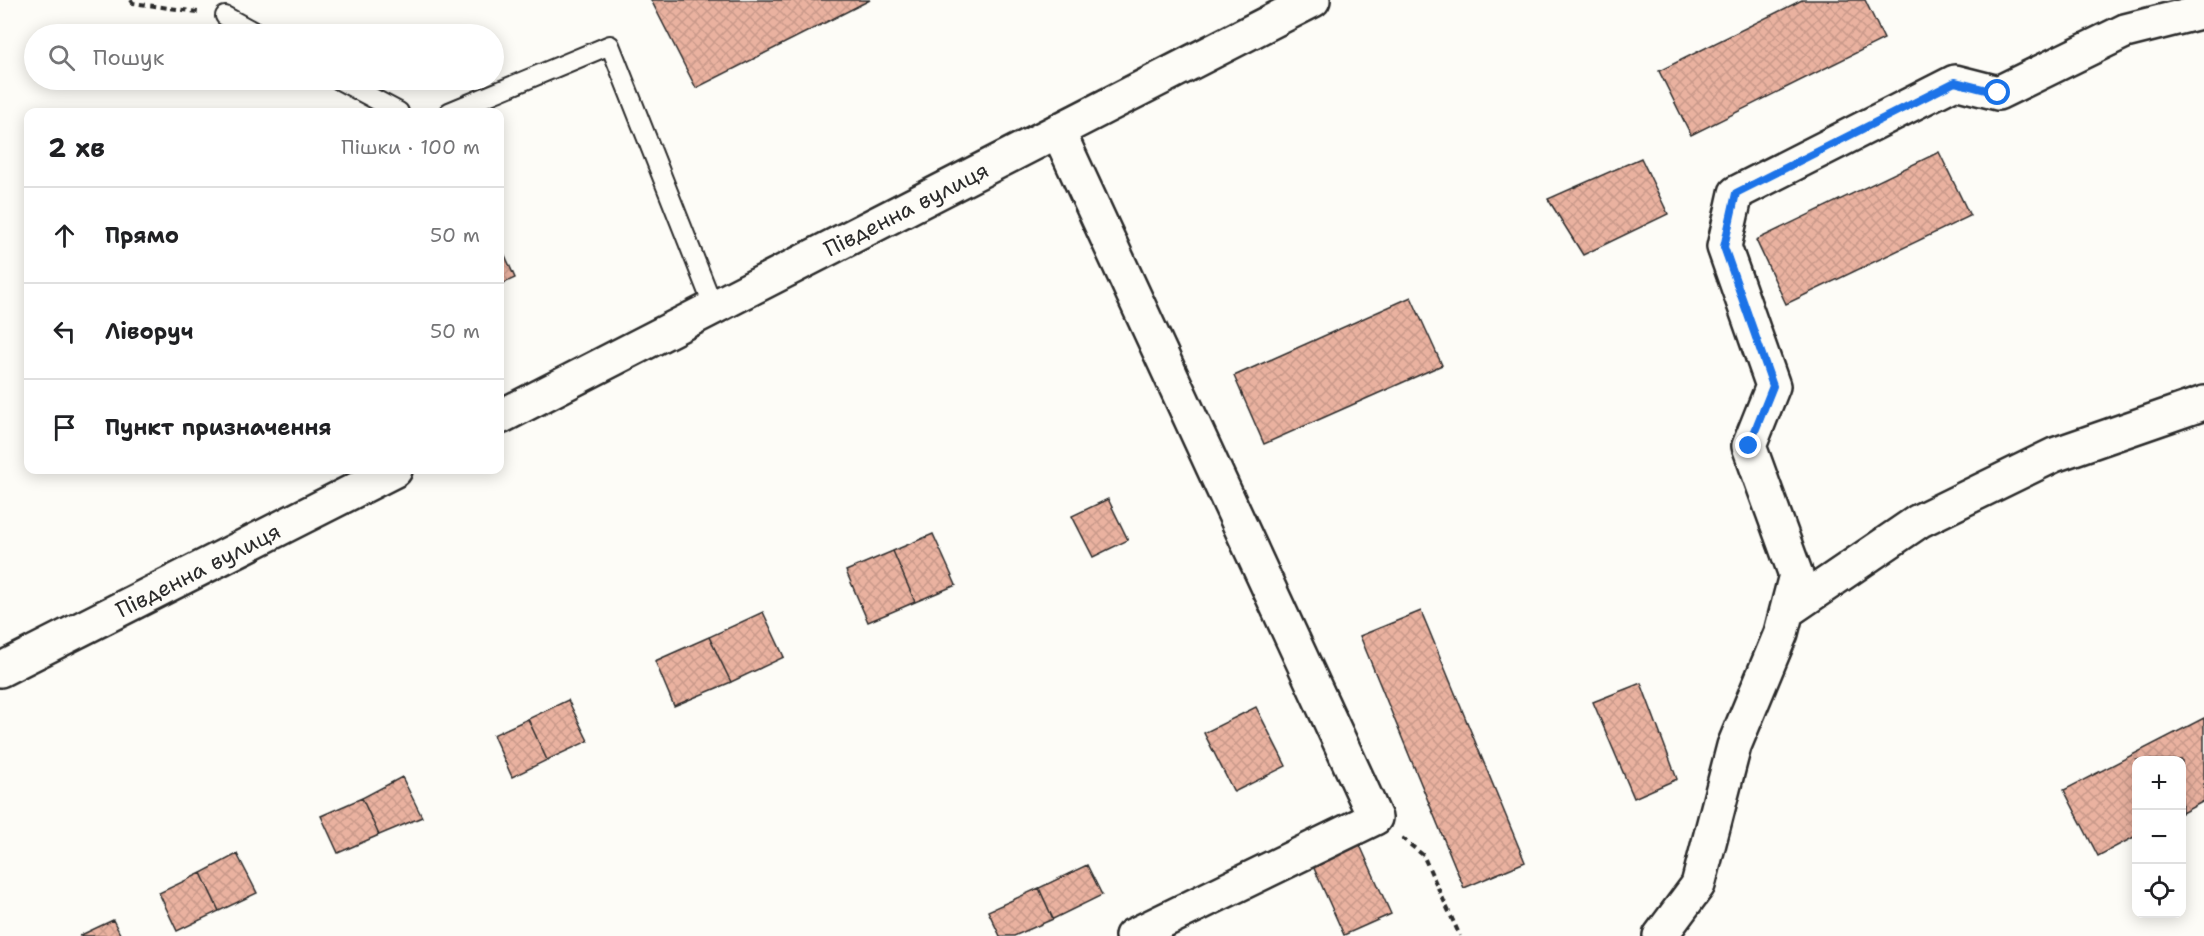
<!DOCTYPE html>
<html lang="uk">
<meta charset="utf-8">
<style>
:root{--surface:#fff;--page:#f2f2f2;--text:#202124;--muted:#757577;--line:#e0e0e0}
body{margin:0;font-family:"Shantell Sans",sans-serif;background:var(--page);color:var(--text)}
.controls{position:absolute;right:18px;bottom:18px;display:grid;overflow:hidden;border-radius:12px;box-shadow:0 3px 15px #0003}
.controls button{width:54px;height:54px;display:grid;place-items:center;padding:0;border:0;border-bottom:2px solid var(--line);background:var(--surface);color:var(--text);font:30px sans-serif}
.stop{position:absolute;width:18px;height:18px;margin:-14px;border:4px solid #1a73e8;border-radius:50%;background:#fff}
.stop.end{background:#1a73e8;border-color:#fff;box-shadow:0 2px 6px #0008}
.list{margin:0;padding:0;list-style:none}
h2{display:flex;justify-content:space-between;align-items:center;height:78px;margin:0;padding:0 24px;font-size:26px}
h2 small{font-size:20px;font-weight:400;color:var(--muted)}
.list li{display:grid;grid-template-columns:39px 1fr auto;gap:18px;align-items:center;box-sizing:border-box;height:96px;padding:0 24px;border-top:2px solid var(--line)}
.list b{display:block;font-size:22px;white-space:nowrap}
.list em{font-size:20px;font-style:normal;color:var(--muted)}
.icon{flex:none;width:33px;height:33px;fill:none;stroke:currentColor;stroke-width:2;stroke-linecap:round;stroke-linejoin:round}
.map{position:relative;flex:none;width:2204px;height:936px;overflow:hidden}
.search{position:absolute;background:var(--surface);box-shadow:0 3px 15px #0003;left:24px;top:24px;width:480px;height:66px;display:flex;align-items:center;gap:15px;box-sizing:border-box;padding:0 21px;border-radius:33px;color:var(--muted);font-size:22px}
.panel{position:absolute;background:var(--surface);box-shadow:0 3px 15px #0003;left:24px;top:108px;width:480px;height:366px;border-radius:12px}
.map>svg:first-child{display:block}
</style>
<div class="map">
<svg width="2204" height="936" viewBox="0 0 2204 936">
<defs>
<pattern id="building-cross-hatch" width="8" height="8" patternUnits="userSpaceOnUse" patternTransform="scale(1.5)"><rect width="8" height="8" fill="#eab2a0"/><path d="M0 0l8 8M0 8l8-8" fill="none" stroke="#c9998a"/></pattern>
</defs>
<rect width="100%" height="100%" fill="#fdfcf7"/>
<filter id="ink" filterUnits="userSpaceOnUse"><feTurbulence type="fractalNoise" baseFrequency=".0167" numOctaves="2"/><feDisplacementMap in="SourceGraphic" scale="12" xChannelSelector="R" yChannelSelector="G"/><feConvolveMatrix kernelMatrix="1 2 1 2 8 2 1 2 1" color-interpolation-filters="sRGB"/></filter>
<g filter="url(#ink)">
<!-- building -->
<path fill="url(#building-cross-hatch)" stroke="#2b2b2b" stroke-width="1.5" d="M 651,0 L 870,0 L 696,88 Z
M 1802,0 L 1865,0 L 1884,39 L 1691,135 L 1659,71 Z
M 1939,152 L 1970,216 L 1786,304 L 1756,240 Z
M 1641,158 L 1668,214 L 1583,255 L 1548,199 Z
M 500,244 L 515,278 L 500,285 Z
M 1411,297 L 1442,365 L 1264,444 L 1234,376 Z
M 1108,499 L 1128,540 L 1093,557 L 1072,516 Z
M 933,534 L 956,585 L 915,602 L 893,551 Z
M 893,551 L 915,602 L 868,622 L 846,571 Z
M 1421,611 L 1525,862 L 1464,888 L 1360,636 Z
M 763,612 L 784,657 L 731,682 L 709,637 Z
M 709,637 L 731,682 L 674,706 L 655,661 Z
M 1641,683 L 1677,779 L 1634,798 L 1593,702 Z
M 568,700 L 588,741 L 547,760 L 528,719 Z
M 1256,707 L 1286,766 L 1234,792 L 1204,733 Z
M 2204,718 L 2204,801 L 2182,813 L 2182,760 L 2136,760 L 2136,836 L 2098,856 L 2064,790 Z
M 528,719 L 547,760 L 512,777 L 493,735 Z
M 402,777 L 422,817 L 379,835 L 362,798 Z
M 362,798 L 379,835 L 338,853 L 321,816 Z
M 1359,843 L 1391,914 L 1344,935 L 1312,864 Z
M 237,854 L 257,893 L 219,911 L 201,873 Z
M 1087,865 L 1102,895 L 1053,919 L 1039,888 Z
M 201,873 L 219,911 L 177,931 L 159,893 Z
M 1039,888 L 1053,919 L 1014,936 L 1000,936 L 988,911 Z
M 113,920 L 121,936 L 79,936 Z"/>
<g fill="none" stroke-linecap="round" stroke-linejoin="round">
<!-- service casing -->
<g stroke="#2b2b2b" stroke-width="22">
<path id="service" d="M 225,16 L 258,34
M 339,80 L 399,112
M 449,112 L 610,45 L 714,308"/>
</g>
<!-- minor casing -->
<g stroke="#2b2b2b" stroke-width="38">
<path id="minor" d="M 1058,131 L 1375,818 L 1132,936
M 1787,611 L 1919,521 L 2054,455 L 2204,403
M 1660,936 L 1698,885 L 1734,746 L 1781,633 L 1796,575 L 1749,446 L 1773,386 L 1724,247 L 1736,193 L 1955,82 L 1998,93 L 2125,31 L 2204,11"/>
</g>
<!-- tertiary casing -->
<g stroke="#2b2b2b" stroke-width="38">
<path id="tertiary" d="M 500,417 L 1313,0
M 0,670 L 395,470"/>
</g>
<!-- path -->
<path stroke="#2b2b2b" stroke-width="4" stroke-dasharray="6 4.5" stroke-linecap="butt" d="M 131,0 L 133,3 L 198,12
M 1402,838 L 1423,855 L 1460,936"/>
<!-- service -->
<use href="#service" stroke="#fdfcf7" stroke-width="18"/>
<!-- minor -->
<use href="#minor" stroke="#fdfcf7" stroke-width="33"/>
<!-- tertiary -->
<use href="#tertiary" stroke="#fdfcf7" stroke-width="33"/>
</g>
</g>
<g fill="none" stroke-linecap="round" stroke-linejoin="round" filter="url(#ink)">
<!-- route -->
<path stroke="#1a73e8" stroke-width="8" d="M 1749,446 L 1773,386 L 1724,247 L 1736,193 L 1955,82 L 1998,93"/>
</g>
<g text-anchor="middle" stroke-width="4.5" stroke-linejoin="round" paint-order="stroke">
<!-- street labels -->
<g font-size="22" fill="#2b2b2b" stroke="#fdfcf7">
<text transform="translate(906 209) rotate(-27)" y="8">Південна вулиця</text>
<text transform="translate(198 570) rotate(-27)" y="8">Південна вулиця</text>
</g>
</g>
</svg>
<div class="controls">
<button>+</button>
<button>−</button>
<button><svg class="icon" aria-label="locate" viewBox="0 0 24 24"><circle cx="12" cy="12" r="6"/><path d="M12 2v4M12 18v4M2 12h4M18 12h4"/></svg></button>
</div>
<div class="stop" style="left:1998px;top:93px"></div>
<div class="stop end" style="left:1749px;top:446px"></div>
<div class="search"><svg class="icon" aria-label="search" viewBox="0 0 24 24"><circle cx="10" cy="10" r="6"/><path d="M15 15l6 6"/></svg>Пошук</div>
<section class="panel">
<h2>2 хв<small>Пішки · 100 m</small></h2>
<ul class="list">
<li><svg class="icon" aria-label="ahead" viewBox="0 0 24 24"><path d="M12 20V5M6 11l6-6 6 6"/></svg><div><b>Прямо</b></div><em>50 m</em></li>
<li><svg class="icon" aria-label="left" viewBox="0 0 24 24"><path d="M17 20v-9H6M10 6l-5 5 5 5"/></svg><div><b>Ліворуч</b></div><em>50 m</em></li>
<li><svg class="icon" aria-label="arrive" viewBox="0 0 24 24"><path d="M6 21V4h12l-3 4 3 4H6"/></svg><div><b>Пункт призначення</b></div></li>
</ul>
</section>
</div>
